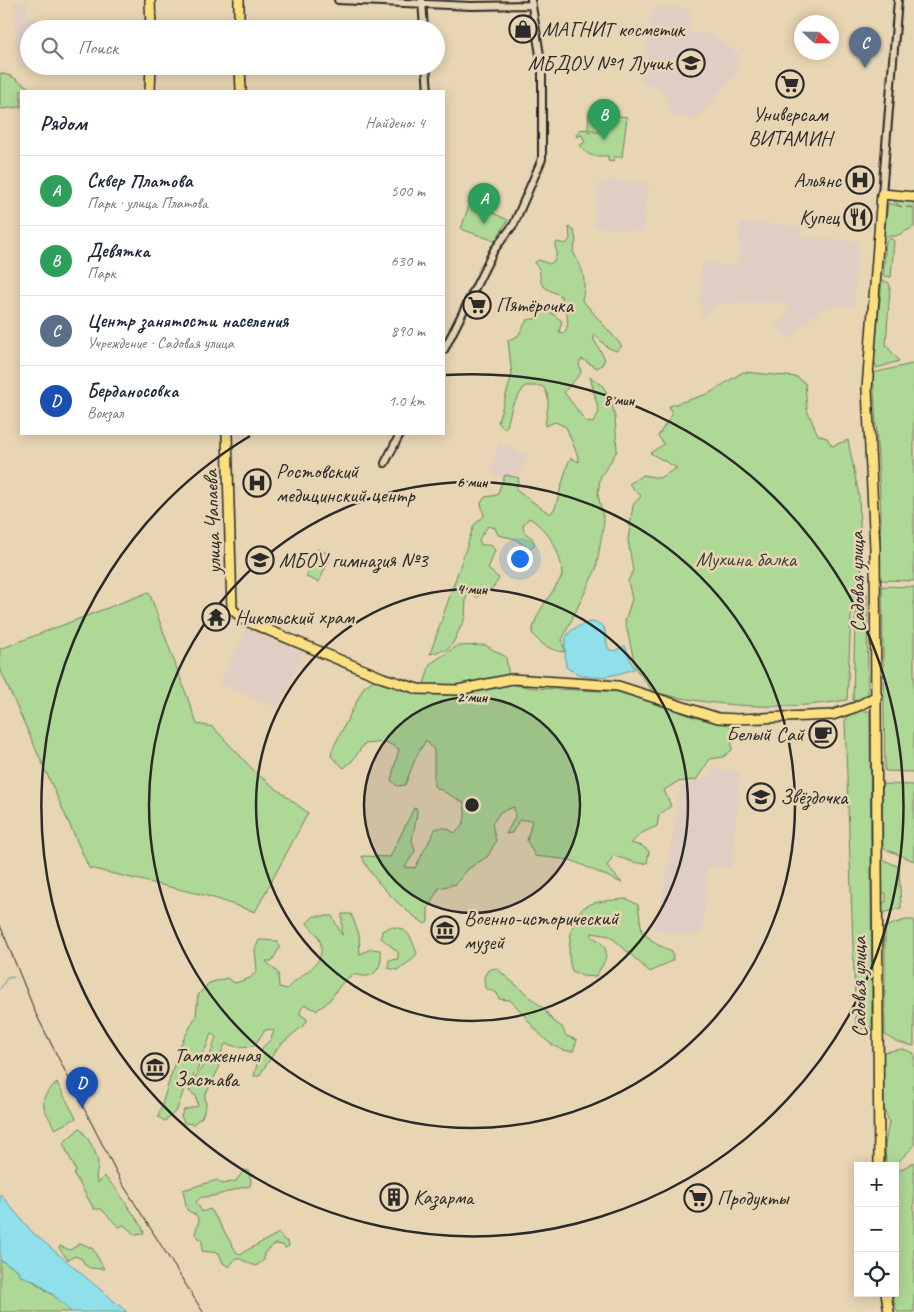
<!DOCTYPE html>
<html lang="ru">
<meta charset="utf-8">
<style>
:root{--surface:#fff;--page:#f6f6f7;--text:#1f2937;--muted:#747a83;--line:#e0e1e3;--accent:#2563eb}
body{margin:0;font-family:Caveat,sans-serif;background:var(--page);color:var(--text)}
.controls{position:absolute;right:15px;bottom:15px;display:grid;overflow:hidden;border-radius:0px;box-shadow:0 2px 12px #0003}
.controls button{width:45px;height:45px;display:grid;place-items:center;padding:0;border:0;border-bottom:1px solid var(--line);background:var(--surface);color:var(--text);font:25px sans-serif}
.compass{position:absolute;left:794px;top:15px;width:45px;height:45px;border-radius:50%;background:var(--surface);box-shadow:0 2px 12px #0003;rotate:112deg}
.you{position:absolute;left:519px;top:558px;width:18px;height:18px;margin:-12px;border:4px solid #fff;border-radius:50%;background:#1a73e8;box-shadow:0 0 0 8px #1a73e833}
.badge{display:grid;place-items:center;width:32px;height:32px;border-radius:50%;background:var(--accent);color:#fff;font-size:16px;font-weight:700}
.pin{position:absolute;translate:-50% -41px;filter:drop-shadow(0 1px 2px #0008)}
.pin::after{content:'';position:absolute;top:26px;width:18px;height:15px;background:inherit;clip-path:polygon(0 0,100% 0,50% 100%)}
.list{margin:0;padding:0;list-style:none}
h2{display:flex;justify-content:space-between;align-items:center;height:65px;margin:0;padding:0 20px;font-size:21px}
h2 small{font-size:16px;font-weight:400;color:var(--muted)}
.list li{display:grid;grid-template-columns:32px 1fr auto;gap:15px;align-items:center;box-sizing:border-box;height:70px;padding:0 20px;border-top:1px solid var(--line)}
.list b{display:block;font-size:19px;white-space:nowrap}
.list p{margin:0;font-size:16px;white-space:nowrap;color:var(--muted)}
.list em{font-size:16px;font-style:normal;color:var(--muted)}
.icon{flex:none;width:28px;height:28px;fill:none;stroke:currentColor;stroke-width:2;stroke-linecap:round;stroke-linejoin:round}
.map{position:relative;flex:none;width:914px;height:1312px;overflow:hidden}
.search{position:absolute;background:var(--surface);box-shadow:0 2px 12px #0003;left:20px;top:20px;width:425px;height:55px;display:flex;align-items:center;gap:12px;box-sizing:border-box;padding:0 18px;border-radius:28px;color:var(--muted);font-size:19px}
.panel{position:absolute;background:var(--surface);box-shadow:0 2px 12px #0003;left:20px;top:90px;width:425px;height:345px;border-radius:0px}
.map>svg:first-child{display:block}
</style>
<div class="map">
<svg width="914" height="1312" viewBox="0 0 914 1312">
<rect width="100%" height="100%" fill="#e7d5b3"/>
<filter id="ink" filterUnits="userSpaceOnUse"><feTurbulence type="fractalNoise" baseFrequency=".02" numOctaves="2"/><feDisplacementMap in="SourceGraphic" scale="10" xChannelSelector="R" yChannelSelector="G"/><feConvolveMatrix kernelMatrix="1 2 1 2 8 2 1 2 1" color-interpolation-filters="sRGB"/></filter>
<g filter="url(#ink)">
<!-- built -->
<path fill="#e0cec4" d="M 27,2 L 28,14 L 35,18 L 35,29 L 29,29 L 29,65 L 18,66 L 14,3 Z
M 653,8 L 691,8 L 690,33 L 713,34 L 739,55 L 737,72 L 696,120 L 671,114 L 663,92 L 640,81 Z
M 613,180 L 649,184 L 642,232 L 593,227 L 598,184 Z
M 741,222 L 800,226 L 803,238 L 859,241 L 854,306 L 823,307 L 789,339 L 775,326 L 780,320 L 783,321 L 789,306 L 779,302 L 722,304 L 713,310 L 707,311 L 706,317 L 702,317 L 702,306 L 699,305 L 702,263 L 738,266 Z
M 499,443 L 527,456 L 519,474 L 501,478 L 490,473 Z
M 246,628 L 302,653 L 303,656 L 278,708 L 219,684 Z
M 712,767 L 740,773 L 732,868 L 708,867 L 702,933 L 693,936 L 653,930 L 662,903 L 678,796 L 683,787 L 710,776 Z"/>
<!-- green -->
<path fill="#aed895" stroke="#6c8260" d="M 0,73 L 11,76 L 34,91 L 21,91 L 21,107 L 0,109 Z
M 589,112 L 601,113 L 599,131 L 588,129 Z
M 603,114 L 627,117 L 622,157 L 614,157 L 613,162 L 608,161 L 608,156 C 595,155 591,160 580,145 L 585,142 L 582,135 L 577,137 L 576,134 L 579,133 L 579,130 L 587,129 L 587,131 L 601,133 Z
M 894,199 L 914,199 L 914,207 L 906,207 L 914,208 L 914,227 L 896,236 L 884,236 L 888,203 L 902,207 L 894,202 Z
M 470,202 L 508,220 L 495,241 L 461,229 Z
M 569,227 L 574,231 L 576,240 L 573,252 C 583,269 587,279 582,300 L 622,346 L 616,351 L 607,347 L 594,334 L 594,340 L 605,359 L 602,365 L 597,368 L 582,359 L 579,363 L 581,373 L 564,392 L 586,422 L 593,423 L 599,412 L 590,377 L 602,385 L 611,400 L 615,416 L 617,451 L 600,478 L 598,495 L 604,522 L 596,569 L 562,640 L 565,652 C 552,651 539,644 532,633 C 535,612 552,595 562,576 C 562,553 549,530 529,518 L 523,525 L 524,532 L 532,538 L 535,545 L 528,549 L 516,539 L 498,535 L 495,528 L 488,526 L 479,539 L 481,545 L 491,545 L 495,550 L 488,569 L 499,578 C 495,588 486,594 476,597 L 472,592 L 466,598 L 465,618 L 453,643 L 448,649 L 430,654 L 474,525 L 484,516 L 481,503 L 485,497 L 497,495 L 505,475 L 519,478 L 516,490 L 550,514 L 555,508 L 568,463 L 571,458 L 579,462 L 579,459 L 566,427 L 555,422 L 545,426 C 546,412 553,397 542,386 L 525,386 L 512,406 L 507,426 L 504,429 L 498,422 L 512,375 L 508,340 L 518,336 L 527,320 L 538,318 L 541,307 L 545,308 L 562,321 L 559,332 L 564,333 C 572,322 565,309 561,296 C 556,293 543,289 541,282 C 539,273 542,270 534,263 L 539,260 L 550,264 L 555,260 L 557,252 L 555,246 L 557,242 L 566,244 L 570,239 Z
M 890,238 L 894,241 L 891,277 L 883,276 L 886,241 Z
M 882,280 L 889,283 L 890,287 L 886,345 L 899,361 L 877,368 L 874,360 Z
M 912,364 L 914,365 L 914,581 L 879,580 L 881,512 L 873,373 Z
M 743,372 L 797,377 L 805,383 L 807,410 L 818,435 L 827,438 L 832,446 L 848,440 L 859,496 L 862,583 L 851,617 L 847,700 C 783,711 716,707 653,692 L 636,669 L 625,621 L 632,599 L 628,581 L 633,571 L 628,540 L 633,505 L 641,496 L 629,484 L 643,475 L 659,478 L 677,468 L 650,453 L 664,444 L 658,436 L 672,414 L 669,406 L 708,394 Z
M 318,549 L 331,555 L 319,582 L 306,577 Z
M 882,586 L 914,587 L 914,772 L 885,771 Z
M 867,591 L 868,693 L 864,698 L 853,701 L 855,618 L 863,593 Z
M 149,592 L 197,724 L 213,727 L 257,774 L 308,813 L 255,912 L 208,896 L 89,868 L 0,669 L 0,649 Z
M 485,645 L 506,657 L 510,684 L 534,688 L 622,692 L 697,718 L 732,725 L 732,750 L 723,757 L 710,759 L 696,780 L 677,782 L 664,790 L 671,806 L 659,815 L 657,826 L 642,833 L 631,843 L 642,846 L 649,851 L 647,863 C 635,865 625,858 613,856 L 607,866 L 622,883 L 571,860 L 535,856 L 527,841 L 532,820 L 519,820 L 512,833 L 506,834 L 515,817 L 514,807 L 500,812 L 492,824 L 496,841 L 488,856 L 468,869 L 456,884 L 439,888 L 428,908 L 428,922 L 425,924 C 403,910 371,880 362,856 L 390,857 L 414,808 L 417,809 L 417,814 L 412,840 L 415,851 L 405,867 L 415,868 L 436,828 L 446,828 L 455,833 C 466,824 466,817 464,803 L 434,786 L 434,750 L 426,740 L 416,757 L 405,785 L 397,786 L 391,780 L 399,749 L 386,742 L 364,744 L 353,760 L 344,768 L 331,756 L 332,750 L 364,687 L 377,678 L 422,691 L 430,664 L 457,646 Z
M 859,711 L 870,711 L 872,1028 L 856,1029 L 845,721 L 849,715 Z
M 882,784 L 914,785 L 914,861 L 883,848 Z
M 884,860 L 899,867 L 901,908 L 883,913 L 881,903 L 886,902 L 886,893 L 881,893 L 881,862 Z
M 627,899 L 638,905 L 642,932 L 658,945 L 672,951 L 673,960 L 650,972 L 610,936 L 592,933 L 591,936 C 613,948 608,958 595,977 L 583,976 L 572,971 C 568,959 569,952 570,941 C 574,900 592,902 627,899 Z
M 342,914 L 351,914 L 359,934 L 360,954 L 371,949 L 380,950 C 383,959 380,973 368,976 C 361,977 356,972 349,977 C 334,988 334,1002 316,1010 L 305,1005 L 301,1009 L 300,1014 L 307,1019 L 306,1023 L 278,1047 L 259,1076 L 254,1076 L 259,1056 L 263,1047 L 271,1039 L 274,1031 L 269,1029 L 264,1031 L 254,1046 L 239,1047 L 225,1044 L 218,1061 L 219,1068 L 205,1096 L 206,1105 L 202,1117 L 193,1124 L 184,1123 L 181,1116 L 184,1110 L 198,1106 L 196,1096 L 189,1091 L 191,1083 L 210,1056 L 216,1037 L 211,1033 L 206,1048 L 202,1053 L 198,1069 L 184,1089 L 177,1110 L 165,1121 L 158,1117 L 180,1046 L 196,1016 L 198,995 L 209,983 L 227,978 L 235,983 L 250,978 L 257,971 L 255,949 L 259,940 L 277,941 L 280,947 L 272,961 L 266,961 L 278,973 L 279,987 L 287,989 C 299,973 330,966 319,938 C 317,933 310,928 307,923 L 314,916 L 332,916 L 342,935 Z
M 905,920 L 914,920 L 914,1046 L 897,1042 L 885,1035 L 885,927 Z
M 390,927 C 409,927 411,938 417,953 L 412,960 L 397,970 L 388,968 L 389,960 L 398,959 L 398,952 L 381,938 L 382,931 Z
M 496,968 L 544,1009 L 553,1021 L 562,1027 L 566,1036 L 577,1040 L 573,1051 C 546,1053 528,1016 510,1000 L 499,999 L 497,993 L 485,988 L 484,977 L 488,970 Z
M 903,1049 L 914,1053 L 914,1146 L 897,1163 L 886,1166 L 885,1145 L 889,1122 L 884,1108 L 883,1052 Z
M 57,1083 L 76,1118 L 55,1129 C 44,1108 35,1100 57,1083 Z
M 80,1128 C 87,1137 98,1153 98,1164 C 98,1172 94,1176 98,1183 L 104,1176 L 117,1190 L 142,1227 L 144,1234 L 135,1235 L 124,1225 L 119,1227 L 101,1209 L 94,1209 L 74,1174 L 76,1171 L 63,1143 Z
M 914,1162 L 914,1312 L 897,1312 L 892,1293 L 895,1293 L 895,1173 Z
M 244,1170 L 248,1171 L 251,1180 L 250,1186 C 234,1188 217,1198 201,1197 L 196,1202 L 202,1212 L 210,1209 L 212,1211 L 237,1253 L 240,1254 L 279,1233 L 284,1240 L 288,1242 L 289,1246 L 285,1248 L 283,1245 L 275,1244 L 264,1253 L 264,1260 L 256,1266 C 248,1264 244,1259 236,1258 L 229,1267 L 223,1263 L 219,1253 L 202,1251 L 202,1241 L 195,1234 L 199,1220 L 196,1215 L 187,1210 L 183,1190 L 217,1180 L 223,1184 L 236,1181 Z
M 81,1243 L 93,1249 L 104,1269 L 90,1268 L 85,1265 L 82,1259 L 75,1256 L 68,1260 L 59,1248 L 60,1246 L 70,1250 Z
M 0,1260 L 18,1270 L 20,1276 L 27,1277 L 60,1300 L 71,1312 L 0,1312 Z"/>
<!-- water -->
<path fill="#8fe0ea" stroke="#67989e" d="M 590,622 L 598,623 L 604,627 L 608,649 L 614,651 L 625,646 L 634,669 C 609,677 588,683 566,667 C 564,639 561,631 590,622 Z
M 0,1194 L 33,1233 L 127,1312 L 71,1312 C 60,1300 36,1278 20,1276 L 18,1270 L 0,1260 Z"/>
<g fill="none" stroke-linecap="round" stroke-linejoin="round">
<!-- stream -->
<path stroke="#67989e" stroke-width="1" d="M 0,989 L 7,978 L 14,977"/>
<!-- minor casing -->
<g stroke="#2b2b2b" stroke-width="10">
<path id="minor" d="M 338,0 L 471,6 L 531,5
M 422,0 L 424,29
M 426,66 L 428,91
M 882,194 L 898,0
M 444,350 L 494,250 L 514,224 L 542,159 L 542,67 L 531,0
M 385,463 L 400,434"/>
</g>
<!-- major casing -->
<g stroke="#2b2b2b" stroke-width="12">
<path id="major" d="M 150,0 L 151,29
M 239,0 L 239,29
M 240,66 L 241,91
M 150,91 L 151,66
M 227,434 L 232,609 L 244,620 L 383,678 L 418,689 L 458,690 L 512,679 L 589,684 L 618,686 L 718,718 L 738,719 L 832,715 L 856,707 L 877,696
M 879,1166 L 875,548 L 867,389 L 882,194 L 914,197
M 886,1293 L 889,1312"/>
</g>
<!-- minor -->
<use href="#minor" stroke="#e7d5b3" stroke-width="6"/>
<!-- major -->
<use href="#major" stroke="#fce080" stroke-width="9"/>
<!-- rail -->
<path stroke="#2b2b2b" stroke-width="1" d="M 0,925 L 36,1014 L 122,1183 L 203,1312"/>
</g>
</g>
<!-- distance rings -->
<circle cx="472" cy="805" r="108" fill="#2b2b2b" fill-opacity=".12"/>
<g fill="none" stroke="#2b2b2b" stroke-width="2.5">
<circle cx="472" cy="805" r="108"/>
<circle cx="472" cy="805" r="216"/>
<circle cx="472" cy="805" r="323"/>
<path d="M446 375A431 431 0 1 1 250 436"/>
</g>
<!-- icons -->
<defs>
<g id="shop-ring" transform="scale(1.4375)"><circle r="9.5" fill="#e7d5b3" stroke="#2b2b2b" stroke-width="1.5"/><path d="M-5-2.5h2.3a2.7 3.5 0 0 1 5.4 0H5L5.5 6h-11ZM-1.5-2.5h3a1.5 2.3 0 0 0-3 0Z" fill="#2b2b2b"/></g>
<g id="school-ring" transform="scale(1.4375)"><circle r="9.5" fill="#e7d5b3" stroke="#2b2b2b" stroke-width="1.5"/><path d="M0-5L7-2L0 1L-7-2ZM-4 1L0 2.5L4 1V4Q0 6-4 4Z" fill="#2b2b2b"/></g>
<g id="supermarket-ring" transform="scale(1.4375)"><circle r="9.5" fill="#e7d5b3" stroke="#2b2b2b" stroke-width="1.5"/><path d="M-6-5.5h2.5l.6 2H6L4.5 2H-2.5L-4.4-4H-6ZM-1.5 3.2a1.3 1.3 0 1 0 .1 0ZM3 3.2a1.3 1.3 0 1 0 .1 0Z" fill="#2b2b2b"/></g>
<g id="hospital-ring" transform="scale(1.4375)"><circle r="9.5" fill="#e7d5b3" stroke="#2b2b2b" stroke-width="1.5"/><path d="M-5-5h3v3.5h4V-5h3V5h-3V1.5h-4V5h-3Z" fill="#2b2b2b"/></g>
<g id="restaurant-ring" transform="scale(1.4375)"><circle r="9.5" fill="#e7d5b3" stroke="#2b2b2b" stroke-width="1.5"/><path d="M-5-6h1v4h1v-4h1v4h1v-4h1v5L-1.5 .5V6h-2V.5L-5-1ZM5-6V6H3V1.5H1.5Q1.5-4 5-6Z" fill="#2b2b2b"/></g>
<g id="temple-ring" transform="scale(1.4375)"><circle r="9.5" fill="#e7d5b3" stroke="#2b2b2b" stroke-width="1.5"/><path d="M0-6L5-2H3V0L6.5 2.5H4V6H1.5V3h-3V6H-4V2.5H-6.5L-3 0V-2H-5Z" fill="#2b2b2b"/></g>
<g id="cafe-ring" transform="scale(1.4375)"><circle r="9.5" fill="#e7d5b3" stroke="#2b2b2b" stroke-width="1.5"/><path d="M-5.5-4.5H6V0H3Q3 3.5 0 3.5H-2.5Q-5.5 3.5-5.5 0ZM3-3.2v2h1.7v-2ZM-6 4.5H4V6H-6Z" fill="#2b2b2b"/></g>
<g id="museum-ring" transform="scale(1.4375)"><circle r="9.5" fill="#e7d5b3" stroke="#2b2b2b" stroke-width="1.5"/><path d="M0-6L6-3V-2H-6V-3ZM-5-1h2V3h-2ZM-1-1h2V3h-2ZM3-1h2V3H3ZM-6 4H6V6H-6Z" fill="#2b2b2b"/></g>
<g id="building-ring" transform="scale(1.4375)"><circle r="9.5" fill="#e7d5b3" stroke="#2b2b2b" stroke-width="1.5"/><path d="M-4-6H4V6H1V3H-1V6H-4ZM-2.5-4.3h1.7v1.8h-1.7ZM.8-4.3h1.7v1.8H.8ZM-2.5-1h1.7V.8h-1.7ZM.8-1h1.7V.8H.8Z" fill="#2b2b2b"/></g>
</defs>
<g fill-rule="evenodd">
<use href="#shop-ring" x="523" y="29"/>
<use href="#school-ring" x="691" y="63"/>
<use href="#supermarket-ring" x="790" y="84"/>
<use href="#hospital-ring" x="860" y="180"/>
<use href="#restaurant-ring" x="858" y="217"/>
<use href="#supermarket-ring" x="477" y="305"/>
<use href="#hospital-ring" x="257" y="483"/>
<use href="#school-ring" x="260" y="560"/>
<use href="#temple-ring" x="216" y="617"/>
<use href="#cafe-ring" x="823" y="734"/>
<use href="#school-ring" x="761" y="797"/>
<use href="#museum-ring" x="445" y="930"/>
<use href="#museum-ring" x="155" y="1067"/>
<use href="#building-ring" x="394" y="1197"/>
<use href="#supermarket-ring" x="698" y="1198"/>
</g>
<g text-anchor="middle" stroke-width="5" stroke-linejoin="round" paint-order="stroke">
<!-- poi labels -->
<g font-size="21" fill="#2b2b2b" stroke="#e7d5b3" text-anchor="start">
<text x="542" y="36">МАГНИТ косметик</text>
<text x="672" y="70" text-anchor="end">МБДОУ №1 Лучик</text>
<text x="790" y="121" text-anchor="middle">Универсам<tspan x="790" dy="24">ВИТАМИН</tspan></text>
<text x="841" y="187" text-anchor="end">Альянс</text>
<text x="839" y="224" text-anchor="end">Купец</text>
<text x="496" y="312">Пятёрочка</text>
<text x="276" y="478">Ростовский<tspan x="276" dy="24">медицинский центр</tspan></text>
<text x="279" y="567">МБОУ гимназия №3</text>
<text x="235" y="624">Никольский храм</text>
<text x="804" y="741" text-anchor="end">Белый Сай</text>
<text x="780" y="804">Звёздочка</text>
<text x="464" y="925">Военно-исторический<tspan x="464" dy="24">музей</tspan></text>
<text x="174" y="1062">Таможенная<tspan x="174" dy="24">Застава</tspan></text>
<text x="413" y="1204">Казарма</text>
<text x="717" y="1205">Продукты</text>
</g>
<!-- street labels -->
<g font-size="21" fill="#2b2b2b" stroke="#e7d5b3">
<text transform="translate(212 522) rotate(-92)" y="7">улица Чапаева</text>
<text transform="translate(857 582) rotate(-91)" y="7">Садовая улица</text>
<text transform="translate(859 987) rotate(-90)" y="7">Садовая улица</text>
</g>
<!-- park labels -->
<g font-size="21" fill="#3f453b" stroke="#e7d5b3">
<text x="746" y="566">Мухина балка</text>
</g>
</g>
<circle cx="472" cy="805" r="8" fill="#2b2b2b" stroke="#e7d5b3" stroke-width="2.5"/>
<g font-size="15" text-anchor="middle" font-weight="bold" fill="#2b2b2b" stroke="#e7d5b3" stroke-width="5" stroke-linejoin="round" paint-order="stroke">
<text x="619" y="405">8 мин</text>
<text x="472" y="487">6 мин</text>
<text x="472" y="594">4 мин</text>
<text x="472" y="702">2 мин</text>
</g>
</svg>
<div class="controls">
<button>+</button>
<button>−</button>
<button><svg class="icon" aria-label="locate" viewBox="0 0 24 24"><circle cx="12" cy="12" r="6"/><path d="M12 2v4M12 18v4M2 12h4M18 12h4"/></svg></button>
</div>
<svg class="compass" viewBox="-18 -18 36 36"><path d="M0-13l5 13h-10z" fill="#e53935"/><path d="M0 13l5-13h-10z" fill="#747a83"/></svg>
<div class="you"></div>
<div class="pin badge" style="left:484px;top:224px;background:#2e9e5b">A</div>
<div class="pin badge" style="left:604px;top:140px;background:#2e9e5b">B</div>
<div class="pin badge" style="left:865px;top:68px;background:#5c6f8a">C</div>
<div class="pin badge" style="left:82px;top:1108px;background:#1a4fb4">D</div>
<div class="search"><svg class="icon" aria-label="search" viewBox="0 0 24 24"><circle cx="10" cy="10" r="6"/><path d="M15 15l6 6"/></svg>Поиск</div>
<section class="panel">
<h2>Рядом<small>Найдено: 4</small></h2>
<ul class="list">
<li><span class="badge" style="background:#2e9e5b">A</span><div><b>Сквер Платова</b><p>Парк · улица Платова</p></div><em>500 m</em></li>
<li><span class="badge" style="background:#2e9e5b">B</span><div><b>Девятка</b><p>Парк</p></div><em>630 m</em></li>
<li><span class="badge" style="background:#5c6f8a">C</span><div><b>Центр занятости населения</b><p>Учреждение · Садовая улица</p></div><em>890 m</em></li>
<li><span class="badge" style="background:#1a4fb4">D</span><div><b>Берданосовка</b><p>Вокзал</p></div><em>1.0 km</em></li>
</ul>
</section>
</div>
